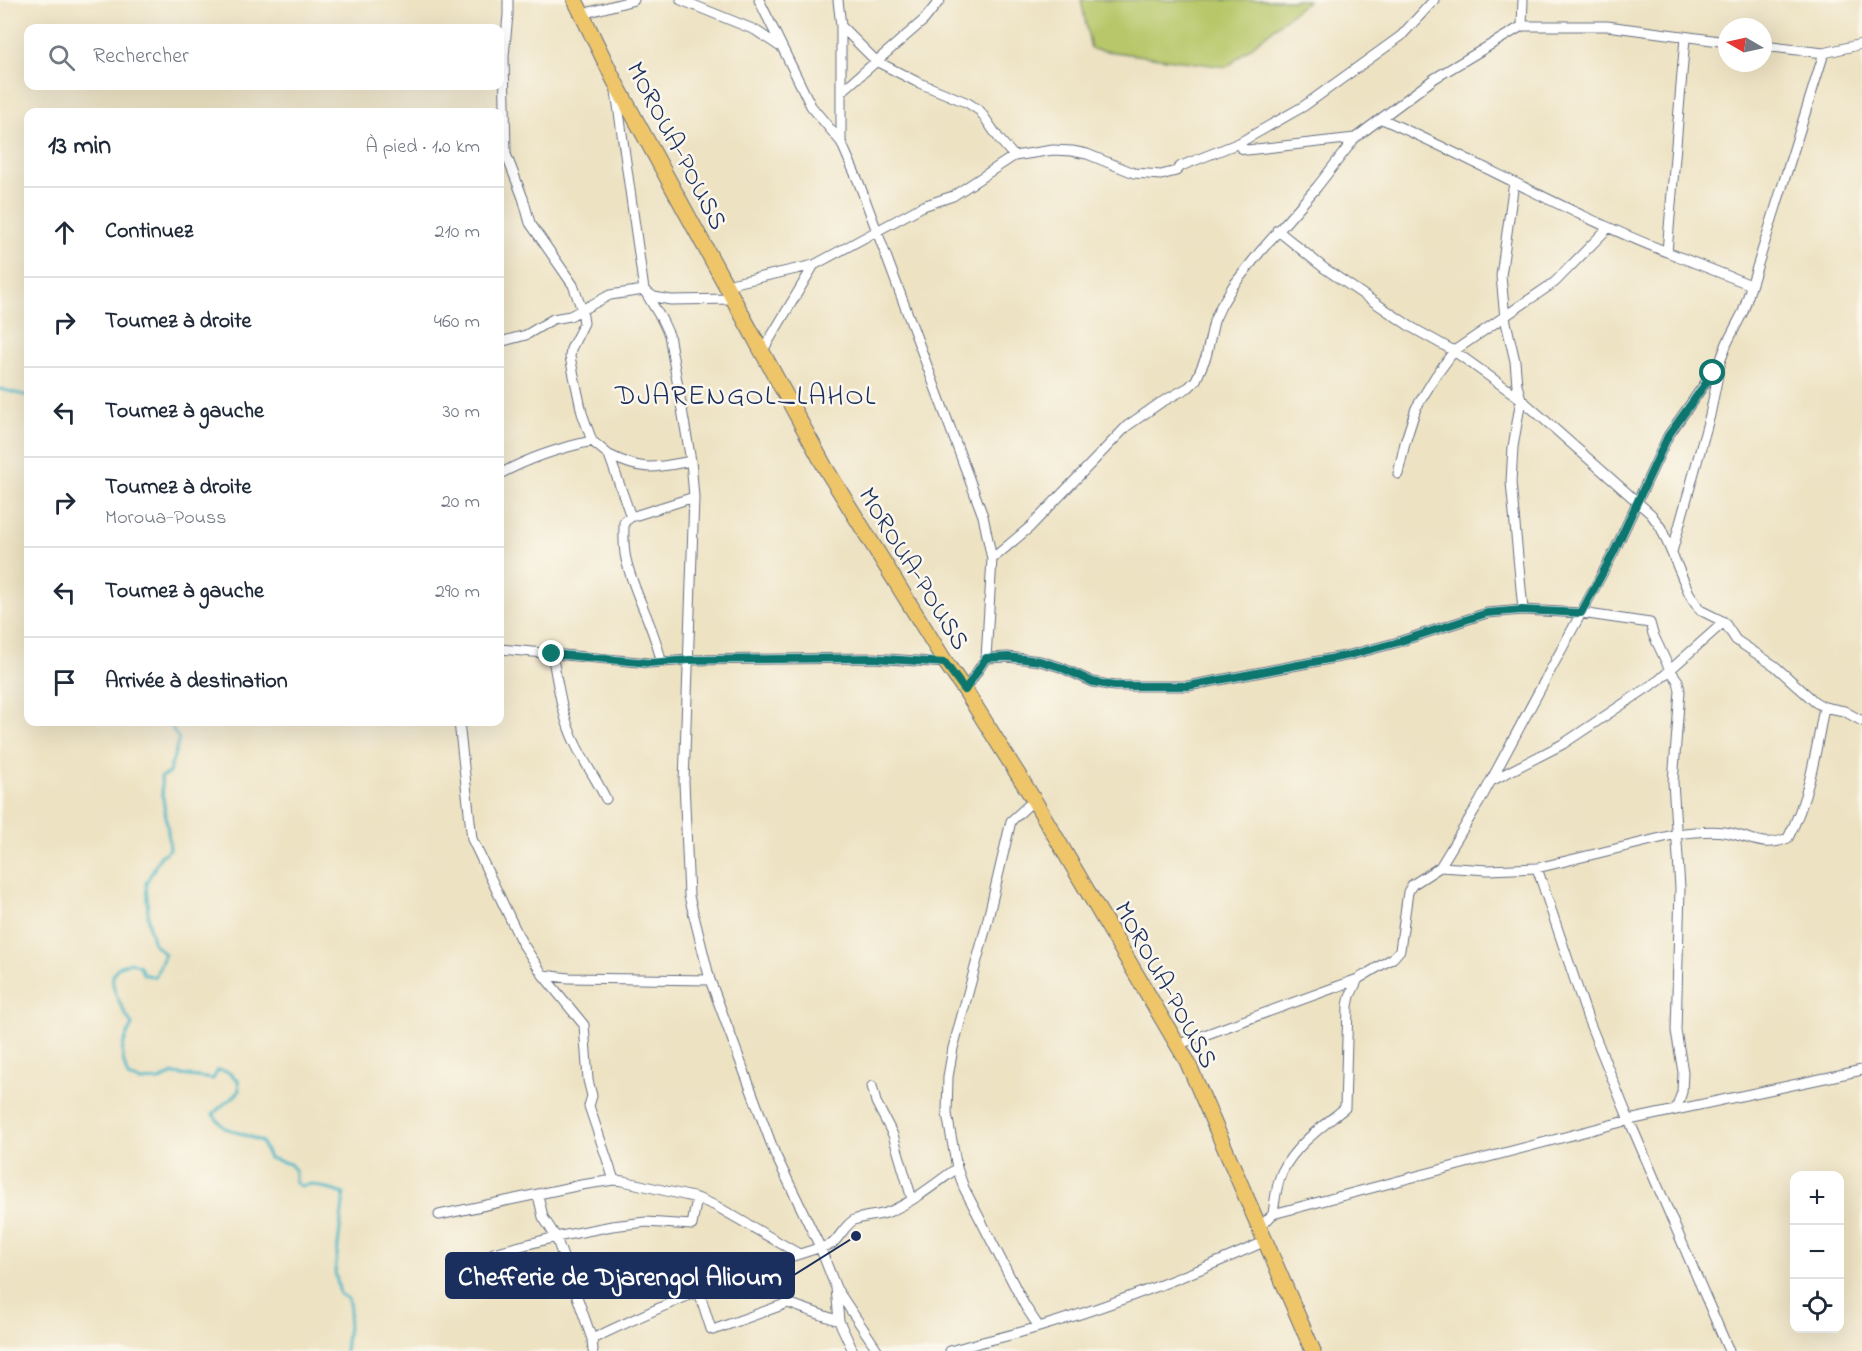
<!DOCTYPE html>
<html lang="fr">
<meta charset="utf-8">
<style>
:root{--surface:#fff;--page:#f2f2f3;--text:#1f2937;--muted:#747a83;--line:#e0e1e3}
body{margin:0;font-family:"Indie Flower",sans-serif;background:var(--page);color:var(--text)}
.controls{position:absolute;right:18px;bottom:18px;display:grid;overflow:hidden;border-radius:12px;box-shadow:0 6px 24px #0002}
.controls button{width:54px;height:54px;display:grid;place-items:center;padding:0;border:0;border-bottom:2px solid var(--line);background:var(--surface);color:var(--text);font:30px sans-serif}
.compass{position:absolute;left:1718px;top:18px;width:54px;height:54px;border-radius:50%;background:var(--surface);box-shadow:0 6px 24px #0002;rotate:279deg}
.stop{position:absolute;width:18px;height:18px;margin:-14px;border:4px solid #0f766e;border-radius:50%;background:#fff}
.stop.end{background:#0f766e;border-color:#fff;box-shadow:0 2px 6px #0008}
.list{margin:0;padding:0;list-style:none}
h2{display:flex;justify-content:space-between;align-items:center;height:78px;margin:0;padding:0 24px;font-size:26px}
h2 small{font-size:20px;font-weight:400;color:var(--muted)}
.list li{display:grid;grid-template-columns:39px 1fr auto;gap:18px;align-items:center;box-sizing:border-box;height:90px;padding:0 24px;border-top:2px solid var(--line)}
.list b{display:block;font-size:22px;white-space:nowrap}
.list p{margin:0;font-size:20px;white-space:nowrap;color:var(--muted)}
.list em{font-size:20px;font-style:normal;color:var(--muted)}
.icon{flex:none;width:33px;height:33px;fill:none;stroke:currentColor;stroke-width:2;stroke-linecap:round;stroke-linejoin:round}
.map{position:relative;flex:none;width:1862px;height:1351px;overflow:hidden}
.search{position:absolute;background:var(--surface);box-shadow:0 6px 24px #0002;left:24px;top:24px;width:480px;height:66px;display:flex;align-items:center;gap:15px;box-sizing:border-box;padding:0 21px;border-radius:12px;color:var(--muted);font-size:22px}
.panel{position:absolute;background:var(--surface);box-shadow:0 6px 24px #0002;left:24px;top:108px;width:480px;height:618px;border-radius:12px}
.map>svg:first-child{display:block}
</style>
<div class="map">
<svg width="1862" height="1351" viewBox="0 0 1862 1351">
<rect width="100%" height="100%" fill="#fbf7ec"/>
<filter id="ink" filterUnits="userSpaceOnUse"><feTurbulence type="fractalNoise" baseFrequency=".0167" numOctaves="2"/><feDisplacementMap in="SourceGraphic" scale="12" xChannelSelector="R" yChannelSelector="G"/><feConvolveMatrix kernelMatrix="1 2 1 2 8 2 1 2 1" color-interpolation-filters="sRGB"/></filter>
<filter id="wash" filterUnits="userSpaceOnUse"><feTurbulence type="fractalNoise" baseFrequency=".008" numOctaves="4" result="noise"/><feDisplacementMap in="SourceGraphic" scale="24" xChannelSelector="R" yChannelSelector="G"/><feGaussianBlur stdDeviation="1.35" result="paint"/><feColorMatrix in="noise" values="0 0 0 0 0 0 0 0 0 0 0 0 0 0 0 0 0 1.4 0 .05"/><feComposite in="paint" operator="in"/></filter>
<g filter="url(#wash)">
<rect width="100%" height="100%" fill="#ede2c2"/>
<!-- green -->
<path fill="#b7c769" stroke="#697b64" stroke-width="1.5" d="M 1081,0 L 1308,0 L 1227,67 L 1091,49 Z"/>
<g fill="none" stroke-linecap="round" stroke-linejoin="round">
<!-- stream -->
<path stroke="#47b4c3" stroke-width="3" d="M 0,389 L 28,396
M 171,722 L 173,730 L 179,739 L 169,773 L 161,777 C 162,801 168,825 170,849 L 160,857 L 146,883 L 149,927 L 154,944 L 165,954 L 155,977 L 143,974 L 140,966 L 131,962 C 126,964 118,966 115,971 C 106,983 125,1013 132,1025 C 120,1047 120,1053 128,1077 L 141,1081 L 159,1080 L 174,1074 L 213,1079 L 218,1070 L 228,1072 L 238,1080 L 239,1091 C 231,1101 221,1104 213,1115 L 225,1128 L 261,1141 L 269,1158 L 290,1164 L 295,1170 L 295,1181 L 300,1186 L 312,1184 L 344,1194 L 335,1272 L 340,1294 L 348,1299 L 350,1309 L 345,1351"/>
</g>
</g>
<g filter="url(#ink)">
<g fill="none" stroke-linecap="round" stroke-linejoin="round">
<!-- street casing -->
<g stroke="#646e81" stroke-width="11">
<path id="street" d="M 508,0 L 508,15 L 504,56 L 506,154 L 523,198 L 530,223 L 573,285 L 582,310 L 584,323 L 571,349 L 570,357 L 582,413 L 592,441 L 609,455 L 631,517
M 681,0 L 755,30 L 779,46
M 759,0 L 811,106 L 841,142 L 859,183 L 983,516 L 992,559 L 986,658 L 965,690
M 838,0 L 841,26 L 841,142
M 582,14 L 634,0
M 841,26 L 876,61 L 917,82 L 968,103 L 980,111 L 1000,140 L 1014,156
M 1522,26 L 1523,0
M 1685,38 L 1667,252 L 1751,285
M 1763,46 L 1824,53 L 1862,44
M 616,91 L 644,290 L 662,320 L 669,335 L 691,461 L 694,497 L 684,782 L 689,896 L 710,980 L 775,1154 L 820,1247 L 836,1288 L 878,1351
M 841,92 L 924,20 L 940,0
M 1382,119 C 1478,161 1569,214 1667,252
M 1239,143 L 1241,148 L 1247,150 L 1355,138
M 1514,182 L 1501,276 L 1505,318 L 1515,361 L 1517,385 L 1521,399 L 1513,447 L 1511,482 L 1523,610
M 1277,230 L 1324,268 L 1411,327 L 1454,351 L 1521,399 L 1651,514 L 1661,528 L 1689,593 L 1700,610 L 1724,622 L 1736,640 L 1775,666 L 1815,702 L 1824,707 L 1844,711 L 1862,721
M 726,285 L 814,265 L 923,206 L 953,196 L 1014,156 L 1053,150 L 1072,151 L 1087,154 L 1134,173 L 1161,175 L 1176,171 L 1181,166 L 1239,143 L 1304,106 L 1401,36 L 1434,0
M 500,342 L 526,335 L 553,319 L 570,316 L 610,295 L 644,290 L 654,297 L 671,300 L 734,299
M 762,352 L 814,265
M 609,455 C 644,472 654,468 691,461
M 500,474 C 529,458 559,448 592,441
M 1398,474 L 1405,443 L 1416,408 L 1435,377 L 1454,351 L 1555,282 L 1608,228
M 1672,552 L 1710,415 L 1720,365
M 992,559 L 1030,527 L 1127,426 L 1160,403 L 1189,387 L 1196,380 L 1206,357 L 1214,321 L 1221,306 L 1233,286 L 1259,253 L 1317,187 L 1355,138 L 1435,78 L 1522,26 L 1607,26 L 1727,42
M 500,649 L 649,663 L 689,660 L 873,658 L 946,663
M 552,654 C 558,684 562,718 576,745 C 585,764 597,780 606,799
M 986,658 L 1008,657 L 1040,661 L 1060,667 L 1093,682 L 1114,686 L 1188,686 L 1350,655 L 1395,643 L 1487,613 L 1523,610 L 1581,613 L 1650,623 L 1653,634 L 1670,670 L 1659,680 L 1563,744 L 1493,780
M 661,661 C 654,625 634,595 626,559 C 623,547 624,534 624,522 L 631,517 L 694,497
M 459,722 L 472,839 L 521,941 L 543,975 L 584,1025 L 588,1080 L 592,1096 L 589,1106 L 614,1180
M 1034,800 L 1011,821 L 986,927 L 953,1048 L 948,1077 L 947,1114 L 957,1168 L 964,1188 L 1025,1306 L 1039,1327
M 1440,867 L 1488,870 L 1537,868 L 1677,834 C 1692,832 1709,830 1724,832 C 1750,836 1762,849 1788,838 C 1809,798 1816,752 1824,707
M 1537,868 L 1588,1019 L 1629,1120 L 1729,1351
M 543,975 L 569,978 L 710,980
M 1177,1045 L 1358,979
M 872,1086 L 876,1102 L 893,1135 L 912,1199
M 1676,1110 L 1682,1092 L 1683,1072 L 1676,1031 L 1680,888 L 1673,782 L 1680,691 L 1678,681 L 1670,670 L 1724,622
M 538,1195 L 543,1217 L 556,1237 L 592,1339 L 593,1351
M 1273,1214 C 1275,1200 1276,1185 1282,1172 C 1295,1145 1323,1126 1345,1108 L 1348,1006 L 1350,996 L 1358,979 L 1393,958 L 1400,950 L 1408,892 L 1412,885 L 1440,867 L 1480,801 L 1615,550 L 1668,436 L 1720,362 L 1727,343 L 1743,312 L 1824,53
M 439,1215 L 581,1185 L 614,1180 L 623,1181 L 697,1198 L 716,1206 L 799,1254
M 1259,1228 L 1273,1214 L 1629,1120 L 1862,1070
M 493,1253 L 556,1237 L 612,1226 L 646,1222 L 692,1225 L 697,1198
M 836,1288 L 839,1321 L 853,1351
M 699,1292 L 711,1329 L 713,1330 L 788,1303 L 839,1321
M 592,1339 C 669,1302 750,1268 832,1244 C 840,1237 845,1225 854,1220 C 864,1216 876,1216 886,1213 C 912,1203 935,1184 957,1168
M 950,1351 C 979,1342 1010,1336 1039,1327 C 1116,1304 1192,1274 1266,1241"/>
</g>
<!-- primary casing -->
<g stroke="#646e81" stroke-width="17">
<path id="primary" d="M 575,0 L 614,80 L 826,469 L 946,663 L 965,690 L 1034,800 L 1187,1061 L 1313,1351"/>
</g>
<!-- street -->
<use href="#street" stroke="#fff" stroke-width="9"/>
<!-- primary -->
<use href="#primary" stroke="#eec569" stroke-width="15"/>
</g>
</g>
<g fill="none" stroke-linecap="round" stroke-linejoin="round" filter="url(#ink)">
<!-- route -->
<path stroke="#0f766e" stroke-width="8" d="M 552,654 L 649,663 L 689,660 L 873,658 L 945,663 L 965,690 L 986,658 L 1008,657 L 1040,661 L 1060,667 L 1093,682 L 1114,686 L 1188,686 L 1350,655 L 1395,643 L 1487,613 L 1522,610 L 1581,613 L 1615,550 L 1668,436 L 1713,373"/>
</g>
<g text-anchor="middle" stroke-width="5" stroke-linejoin="round" paint-order="stroke">
<!-- street labels -->
<g font-size="26" fill="#1b2f5e" stroke="#fbf7ec">
<text transform="translate(678 145) rotate(62)" y="9">MOROUA-POUSS</text>
<text transform="translate(915 568) rotate(58)" y="9">MOROUA-POUSS</text>
<text transform="translate(1167 984) rotate(61)" y="9">MOROUA-POUSS</text>
</g>
<!-- quarter labels -->
<g font-size="28" letter-spacing="1.5" fill="#1b2f5e" stroke="#fbf7ec">
<text x="746" y="404">DJARENGOL_LAHOL</text>
</g>
</g>
<!-- callouts -->
<path fill="none" stroke="#1b2f5e" stroke-width="2" d="M856 1236L794 1275"/>
<circle fill="#1b2f5e" stroke="#fbf7ec" stroke-width="2" cx="856" cy="1236" r="6"/>
<rect fill="#1b2f5e" stroke="#1b2f5e" stroke-width="2" x="446" y="1253" width="348" height="45" rx="6"/>
<g font-size="27" text-anchor="middle" font-weight="bold" fill="#fff">
<text x="620" y="1285">Chefferie de Djarengol Alioum</text>
</g>
</svg>
<div class="controls">
<button>+</button>
<button>−</button>
<button><svg class="icon" aria-label="locate" viewBox="0 0 24 24"><circle cx="12" cy="12" r="6"/><path d="M12 2v4M12 18v4M2 12h4M18 12h4"/></svg></button>
</div>
<svg class="compass" viewBox="-18 -18 36 36"><path d="M0-13l5 13h-10z" fill="#e53935"/><path d="M0 13l5-13h-10z" fill="#747a83"/></svg>
<div class="stop" style="left:1713px;top:373px"></div>
<div class="stop end" style="left:552px;top:654px"></div>
<div class="search"><svg class="icon" aria-label="search" viewBox="0 0 24 24"><circle cx="10" cy="10" r="6"/><path d="M15 15l6 6"/></svg>Rechercher</div>
<section class="panel">
<h2>13 min<small>À pied · 1.0 km</small></h2>
<ul class="list">
<li><svg class="icon" aria-label="ahead" viewBox="0 0 24 24"><path d="M12 20V5M6 11l6-6 6 6"/></svg><div><b>Continuez</b></div><em>210 m</em></li>
<li><svg class="icon" aria-label="right" viewBox="0 0 24 24"><path d="M7 20v-9h11M14 6l5 5-5 5"/></svg><div><b>Tournez à droite</b></div><em>460 m</em></li>
<li><svg class="icon" aria-label="left" viewBox="0 0 24 24"><path d="M17 20v-9H6M10 6l-5 5 5 5"/></svg><div><b>Tournez à gauche</b></div><em>30 m</em></li>
<li><svg class="icon" aria-label="right" viewBox="0 0 24 24"><path d="M7 20v-9h11M14 6l5 5-5 5"/></svg><div><b>Tournez à droite</b><p>Moroua-Pouss</p></div><em>20 m</em></li>
<li><svg class="icon" aria-label="left" viewBox="0 0 24 24"><path d="M17 20v-9H6M10 6l-5 5 5 5"/></svg><div><b>Tournez à gauche</b></div><em>290 m</em></li>
<li><svg class="icon" aria-label="arrive" viewBox="0 0 24 24"><path d="M6 21V4h12l-3 4 3 4H6"/></svg><div><b>Arrivée à destination</b></div></li>
</ul>
</section>
</div>
